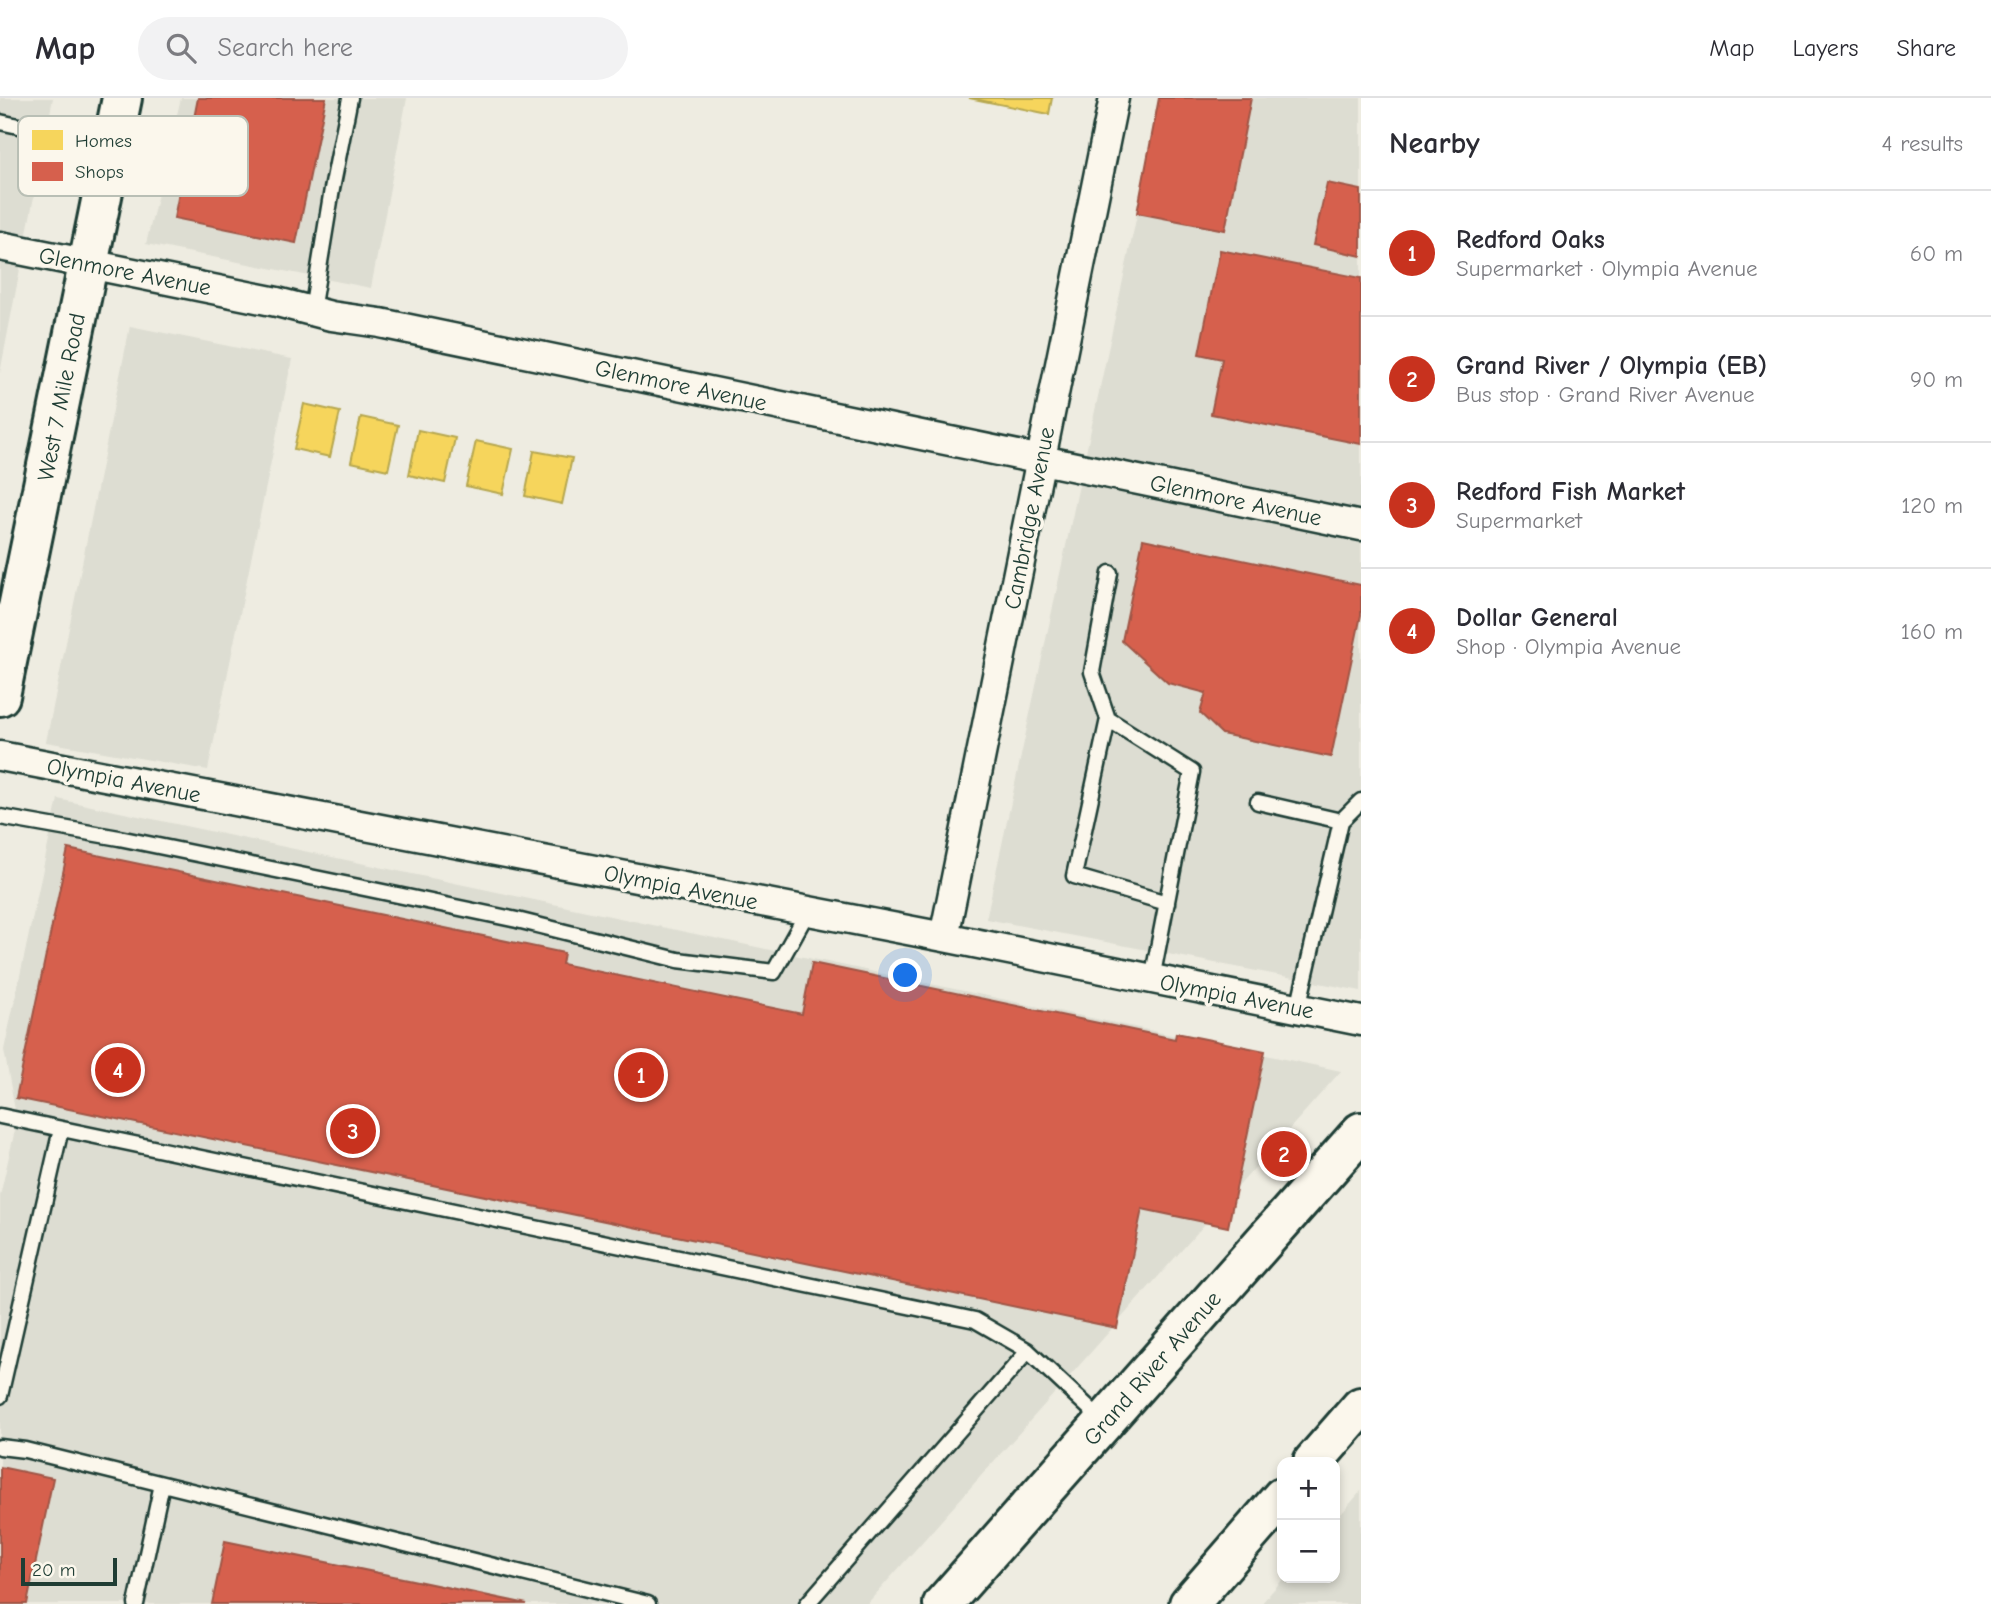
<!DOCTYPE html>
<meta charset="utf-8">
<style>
:root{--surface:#fff;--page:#f2f2f3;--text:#2b2b33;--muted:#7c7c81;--line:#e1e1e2;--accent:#c8321e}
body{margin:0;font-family:"Comic Neue",sans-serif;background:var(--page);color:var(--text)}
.controls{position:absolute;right:21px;bottom:21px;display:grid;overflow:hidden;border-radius:14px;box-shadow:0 4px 10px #0003}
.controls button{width:63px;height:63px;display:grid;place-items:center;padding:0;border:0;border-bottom:2px solid var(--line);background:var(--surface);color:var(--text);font:35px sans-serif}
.scale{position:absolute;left:21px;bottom:18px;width:96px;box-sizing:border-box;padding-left:7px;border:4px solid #1f3d34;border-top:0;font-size:19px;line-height:24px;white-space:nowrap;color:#1f3d34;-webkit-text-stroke:5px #fbf7ec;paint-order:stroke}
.you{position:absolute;left:906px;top:878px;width:24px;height:24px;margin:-18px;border:5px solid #fff;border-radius:50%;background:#1a73e8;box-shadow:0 0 0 10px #1a73e833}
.badge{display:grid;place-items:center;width:46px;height:46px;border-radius:50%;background:var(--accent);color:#fff;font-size:23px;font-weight:700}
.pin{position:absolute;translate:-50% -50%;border:4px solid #fff;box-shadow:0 2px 7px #0006}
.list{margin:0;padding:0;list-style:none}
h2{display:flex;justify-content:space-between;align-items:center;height:91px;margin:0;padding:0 28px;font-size:30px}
h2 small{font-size:23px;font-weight:400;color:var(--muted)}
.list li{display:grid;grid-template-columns:46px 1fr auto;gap:21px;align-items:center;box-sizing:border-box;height:126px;padding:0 28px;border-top:2px solid var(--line)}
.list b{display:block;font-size:26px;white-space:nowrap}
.list p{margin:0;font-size:23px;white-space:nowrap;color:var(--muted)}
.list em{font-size:23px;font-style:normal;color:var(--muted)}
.icon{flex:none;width:38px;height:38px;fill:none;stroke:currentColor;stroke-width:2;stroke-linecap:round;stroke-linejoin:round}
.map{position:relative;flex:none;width:1361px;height:1506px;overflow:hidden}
header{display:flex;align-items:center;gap:42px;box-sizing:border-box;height:98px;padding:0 35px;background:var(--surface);border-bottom:2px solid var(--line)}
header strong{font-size:33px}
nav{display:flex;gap:38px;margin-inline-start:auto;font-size:24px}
.search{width:490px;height:63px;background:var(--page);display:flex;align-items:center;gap:18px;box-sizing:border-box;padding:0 24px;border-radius:38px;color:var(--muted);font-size:26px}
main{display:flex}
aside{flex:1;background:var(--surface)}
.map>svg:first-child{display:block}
</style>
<header>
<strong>Map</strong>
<div class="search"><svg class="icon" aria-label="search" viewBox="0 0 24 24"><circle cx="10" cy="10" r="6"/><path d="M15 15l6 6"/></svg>Search here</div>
<nav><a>Map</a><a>Layers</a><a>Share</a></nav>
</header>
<main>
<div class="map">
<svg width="1361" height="1506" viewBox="0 0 1361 1506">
<rect width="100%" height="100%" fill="#eeece1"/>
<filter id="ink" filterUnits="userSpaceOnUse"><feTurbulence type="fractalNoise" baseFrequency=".0143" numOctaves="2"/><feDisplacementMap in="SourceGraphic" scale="14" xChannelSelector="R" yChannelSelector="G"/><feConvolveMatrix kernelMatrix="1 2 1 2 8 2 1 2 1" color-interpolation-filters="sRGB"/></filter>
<g filter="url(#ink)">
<!-- built -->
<path fill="#ddddd2" d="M 0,0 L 53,0 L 0,275 Z
M 181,0 L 407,0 L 371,190 L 146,146 Z
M 1162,0 L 1361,0 L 1361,893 L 986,821 Z
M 130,228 L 292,261 L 208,672 L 46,644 Z
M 58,701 L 1341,973 L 867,1506 L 0,1506 L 0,1098 L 17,1023 L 4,952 Z
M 1361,1393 L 1361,1506 L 1261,1506 L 1284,1480 L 1335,1480 L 1335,1423 Z"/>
<!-- homes -->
<path fill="#f6d55c" stroke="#b6a750" stroke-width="2" d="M 969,0 L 1052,0 L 1049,16 Z
M 304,306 L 340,314 L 330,359 L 294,351 Z
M 361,319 L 398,327 L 388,372 L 351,364 Z
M 418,332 L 455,340 L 445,385 L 409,377 Z
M 476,343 L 513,351 L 503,396 L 466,388 Z
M 534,353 L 572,360 L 562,406 L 525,398 Z"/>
<!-- shops -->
<path fill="#d6604d" stroke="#9f5646" stroke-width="2" d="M 198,0 L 326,0 L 296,145 L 174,120 Z
M 1159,0 L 1251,0 L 1225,132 L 1137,115 Z
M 1327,85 L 1361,92 L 1361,158 L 1313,147 Z
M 1220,152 L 1361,180 L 1361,346 L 1211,316 L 1222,261 L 1199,256 Z
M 1143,441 L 1361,487 L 1361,517 L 1331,659 L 1222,636 L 1200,615 L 1206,595 L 1168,585 L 1122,543 Z
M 68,751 L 564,855 L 562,866 L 802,916 L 812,865 L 1175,941 L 1176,935 L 1265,953 L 1228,1129 L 1142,1111 L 1117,1230 L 16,1000 Z
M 0,1369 L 53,1380 L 27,1506 L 0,1506 Z
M 225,1443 L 527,1506 L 212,1506 Z"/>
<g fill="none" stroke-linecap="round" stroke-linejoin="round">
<!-- service casing -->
<g stroke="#1f3d34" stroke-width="19">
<path id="service" d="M 0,24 L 110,48
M 312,213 L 332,91 L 350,0
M 1108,621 L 1092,574 L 1110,475
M 1258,704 L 1341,723
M 0,719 L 119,740 L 369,791 L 517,822 L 678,862 L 774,874 L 808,813
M 1152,881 L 1192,674 L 1108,621 L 1074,778 L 1167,805
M 1298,910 L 1341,723 L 1361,703
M 0,1018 L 975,1222 L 1027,1252 L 1103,1323
M 0,1298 L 61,1031
M 0,1349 L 25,1352 L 648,1506
M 136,1506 L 162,1386
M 807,1506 L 1028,1253"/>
</g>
<!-- minor casing -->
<g stroke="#1f3d34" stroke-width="33">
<path id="minor" d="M 0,148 L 277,204 L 331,218 L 380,225 L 1361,428
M 0,658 L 944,839 L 1361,923
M 944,839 L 1114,0"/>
</g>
<!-- secondary casing -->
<g stroke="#1f3d34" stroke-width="44">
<path id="secondary" d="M 0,598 L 122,0"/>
</g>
<!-- primary casing -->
<g stroke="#1f3d34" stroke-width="44">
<path id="primary" d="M 1313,1364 L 1361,1309
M 943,1506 L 1361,1034
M 1189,1506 L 1282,1399"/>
</g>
<!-- service -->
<use href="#service" stroke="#fbf7ec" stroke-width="14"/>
<!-- minor -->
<use href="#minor" stroke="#fbf7ec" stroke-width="28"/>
<!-- secondary -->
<use href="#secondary" stroke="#fbf7ec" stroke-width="38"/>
<!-- primary -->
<use href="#primary" stroke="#fbf7ec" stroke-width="38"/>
</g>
</g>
<g text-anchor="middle" stroke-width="7" stroke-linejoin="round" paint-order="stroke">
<!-- street labels -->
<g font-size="23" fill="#1f3d34" stroke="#fbf7ec">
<text transform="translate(125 173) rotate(11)" y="8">Glenmore Avenue</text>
<text transform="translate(681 287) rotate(12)" y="8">Glenmore Avenue</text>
<text transform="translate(61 299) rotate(-79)" y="8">West 7 Mile Road</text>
<text transform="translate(1236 402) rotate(12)" y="8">Glenmore Avenue</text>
<text transform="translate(1029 420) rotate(-79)" y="8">Cambridge Avenue</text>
<text transform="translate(124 682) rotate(11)" y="8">Olympia Avenue</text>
<text transform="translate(681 789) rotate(11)" y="8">Olympia Avenue</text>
<text transform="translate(1237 898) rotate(11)" y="8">Olympia Avenue</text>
<text transform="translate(1152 1270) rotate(-49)" y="8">Grand River Avenue</text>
</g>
</g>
<!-- legend -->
<rect x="18" y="18" width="230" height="80" rx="10" fill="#fbf7ec" stroke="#b9bfb5" stroke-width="2"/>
<rect x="32" y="32" width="31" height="20" fill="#f6d55c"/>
<rect x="32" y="64" width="31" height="19" fill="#d6604d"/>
<g font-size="19" fill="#1f3d34">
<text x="75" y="49">Homes</text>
<text x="75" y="80">Shops</text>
</g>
</svg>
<div class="controls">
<button>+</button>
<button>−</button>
</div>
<div class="scale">20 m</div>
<div class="you"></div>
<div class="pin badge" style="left:641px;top:977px">1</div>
<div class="pin badge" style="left:1284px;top:1056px">2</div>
<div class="pin badge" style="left:353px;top:1033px">3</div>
<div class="pin badge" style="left:118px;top:972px">4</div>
</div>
<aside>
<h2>Nearby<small>4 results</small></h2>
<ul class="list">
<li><span class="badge">1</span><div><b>Redford Oaks</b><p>Supermarket · Olympia Avenue</p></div><em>60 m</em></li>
<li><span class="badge">2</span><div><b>Grand River / Olympia (EB)</b><p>Bus stop · Grand River Avenue</p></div><em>90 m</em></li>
<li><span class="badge">3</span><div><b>Redford Fish Market</b><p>Supermarket</p></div><em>120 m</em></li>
<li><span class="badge">4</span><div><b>Dollar General</b><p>Shop · Olympia Avenue</p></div><em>160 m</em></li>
</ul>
</aside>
</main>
